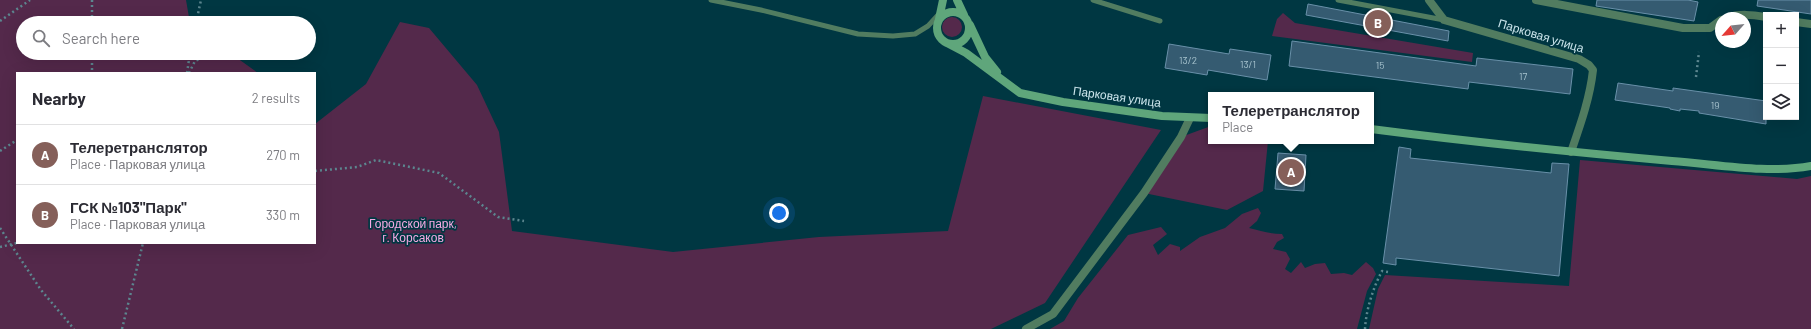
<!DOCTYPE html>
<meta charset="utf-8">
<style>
:root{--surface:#fff;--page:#f7f7f7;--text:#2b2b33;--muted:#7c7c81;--line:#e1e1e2;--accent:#855f59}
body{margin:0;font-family:Barlow,sans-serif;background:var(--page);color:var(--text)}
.controls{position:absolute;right:12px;top:12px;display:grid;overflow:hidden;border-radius:0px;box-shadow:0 4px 16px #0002}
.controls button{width:36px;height:36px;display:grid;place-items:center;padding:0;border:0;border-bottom:1px solid var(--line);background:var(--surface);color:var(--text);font:20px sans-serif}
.compass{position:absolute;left:1715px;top:12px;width:36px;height:36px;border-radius:50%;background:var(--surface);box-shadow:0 4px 16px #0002;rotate:243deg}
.you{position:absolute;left:779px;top:213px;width:14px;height:14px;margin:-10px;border:3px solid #fff;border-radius:50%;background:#1a73e8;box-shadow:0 0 0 6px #1a73e833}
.badge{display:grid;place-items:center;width:26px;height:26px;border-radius:50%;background:var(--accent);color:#fff;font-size:13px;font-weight:700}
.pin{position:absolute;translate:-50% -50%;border:2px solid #fff;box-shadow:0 1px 4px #0006}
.popup{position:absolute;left:1208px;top:92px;width:166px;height:52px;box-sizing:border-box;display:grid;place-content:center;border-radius:0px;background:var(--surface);filter:drop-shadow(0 1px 3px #0005);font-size:13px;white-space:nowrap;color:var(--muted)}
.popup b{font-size:15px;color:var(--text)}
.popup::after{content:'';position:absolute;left:50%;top:100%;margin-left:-8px;border:8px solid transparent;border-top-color:var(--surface)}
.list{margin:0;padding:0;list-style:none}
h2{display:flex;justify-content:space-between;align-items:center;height:52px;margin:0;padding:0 16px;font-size:17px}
h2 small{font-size:13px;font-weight:400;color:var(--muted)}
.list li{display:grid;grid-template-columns:26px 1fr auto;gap:12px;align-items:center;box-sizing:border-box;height:60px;padding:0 16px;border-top:1px solid var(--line)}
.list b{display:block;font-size:15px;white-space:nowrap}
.list p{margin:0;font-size:13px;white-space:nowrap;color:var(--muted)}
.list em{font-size:13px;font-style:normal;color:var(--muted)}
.icon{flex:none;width:22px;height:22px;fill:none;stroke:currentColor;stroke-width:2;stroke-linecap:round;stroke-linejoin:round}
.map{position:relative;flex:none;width:1811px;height:329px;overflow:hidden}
.search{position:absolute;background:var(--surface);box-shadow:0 4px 16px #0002;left:16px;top:16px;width:300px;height:44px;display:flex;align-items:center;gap:10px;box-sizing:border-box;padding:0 14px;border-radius:22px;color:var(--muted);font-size:15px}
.panel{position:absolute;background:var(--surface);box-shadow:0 4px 16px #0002;left:16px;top:72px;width:300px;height:172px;border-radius:0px}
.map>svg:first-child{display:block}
</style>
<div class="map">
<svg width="1811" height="329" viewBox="0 0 1811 329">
<rect width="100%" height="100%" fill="#003742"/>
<!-- green -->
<path fill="#54294b" d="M 0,0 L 186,0 L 190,23 L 23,23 L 23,53 L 230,53 L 258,73 L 17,73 L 17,243 L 315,243 L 315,124 L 366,84 L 400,22 L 429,28 L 477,85 L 499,132 L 512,231 L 673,252 L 819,237 L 948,231 L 983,96 L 1161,130 L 1045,303 L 991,329 L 0,329 Z
M 1283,13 L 1295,23 L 1473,53 L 1472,62 L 1272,36 L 1277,19 Z
M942 27a10 10 0 1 1 20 0a10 10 0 1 1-20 0Z
M 1211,126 L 1211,141 L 1268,141 L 1263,191 L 1227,210 L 1144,193 L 1181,137 Z
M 1580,160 L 1797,179 L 1811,176 L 1811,329 L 1369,329 L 1378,289 L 1385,275 L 1569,286 Z
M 1258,208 L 1261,213 L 1257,221 L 1249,228 C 1261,231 1270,234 1282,234 L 1284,238 L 1277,242 L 1273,249 L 1286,252 L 1290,259 L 1285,269 L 1291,273 L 1301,262 L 1305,268 L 1315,264 L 1325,263 L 1331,274 L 1344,273 L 1352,275 L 1366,262 L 1373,268 L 1376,274 L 1367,291 L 1357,329 L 1050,329 L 1064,321 L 1078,298 L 1128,235 L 1161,227 L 1167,234 L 1153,245 L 1158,255 L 1170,244 L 1180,247 L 1180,251 L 1200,237 L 1225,228 L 1242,214 Z"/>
<!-- building -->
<path fill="#355b71" stroke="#6990a9" d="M 1597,0 L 1688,0 L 1698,2 L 1694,21 L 1596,6 Z
M 1758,0 L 1811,0 L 1811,14 L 1757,6 Z
M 1308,4 L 1449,31 L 1448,41 L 1306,15 Z
M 1292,41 L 1476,66 L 1477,58 L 1573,69 L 1570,94 L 1469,82 L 1468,89 L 1289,66 Z
M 1169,44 L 1229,54 L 1230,49 L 1271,55 L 1267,80 L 1208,70 L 1207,75 L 1165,68 Z
M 1618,83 L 1673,91 L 1673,88 L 1766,101 L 1766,124 L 1699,113 L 1699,111 L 1680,109 L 1680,111 L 1670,109 L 1670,108 L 1615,100 Z
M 1399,147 L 1411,149 L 1410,158 L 1551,173 L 1552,163 L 1569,164 L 1559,276 L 1396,258 L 1396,265 L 1383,263 Z
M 1278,153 L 1306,155 L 1304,191 L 1275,189 Z"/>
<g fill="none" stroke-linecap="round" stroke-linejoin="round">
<!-- path -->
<path stroke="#5c868f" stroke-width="2.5" stroke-dasharray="2 3" stroke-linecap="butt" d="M 92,0 L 92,23
M 0,21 L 30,0
M 196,23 L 201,0
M 92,53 L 92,73
M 187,73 L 190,53
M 189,73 L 195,61 L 214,53
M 1696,77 L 1699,52
M 0,151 L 17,140
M 315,171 L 357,167 L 376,160 L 439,173 L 498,217 L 524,221
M 0,228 L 41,290 L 74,329
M 0,247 L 17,243
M 122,329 L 143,243
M 1365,329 C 1366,310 1373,288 1382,271 L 1388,272"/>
<!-- lane -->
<path stroke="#517c60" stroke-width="5" d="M 711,0 L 761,10 L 858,34 L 893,36 L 915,34 L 928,26 L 939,14
M 1093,0 L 1160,21
M 1338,0 L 1444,20"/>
<!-- street -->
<path stroke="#517c60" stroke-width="8" d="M 1429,0 L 1444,20 L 1579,59 L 1589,65 L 1593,70 C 1590,98 1580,126 1571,152
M 1536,0 L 1683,28 L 1710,28 L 1721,20
M 1727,18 C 1739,13 1753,15 1766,17
M 1796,22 L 1811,24
M 1026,329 L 1053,314 L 1144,193 L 1181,137 L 1190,118"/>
<!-- secondary -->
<path stroke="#5fa67b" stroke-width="8" d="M 957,0 L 964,15
M937 28a16 16 0 1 1 32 0a16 16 0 1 1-32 0Z
M 939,19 L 943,0
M 970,25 L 985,57 L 997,72
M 947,43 L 966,53 L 1020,93 L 1063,102 L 1162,116 L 1211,118
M 1371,129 C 1471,142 1571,152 1672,161 C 1716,164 1768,174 1811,166"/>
</g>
<g text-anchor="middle" stroke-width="3.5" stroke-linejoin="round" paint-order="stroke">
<!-- number labels -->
<g font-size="10" fill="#a6c2cd">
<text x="1188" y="64">13/2</text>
<text x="1248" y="68">13/1</text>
<text x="1380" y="69">15</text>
<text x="1523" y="80">17</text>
<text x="1715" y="109">19</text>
</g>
<!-- street labels -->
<g font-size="12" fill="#cbe5ec" stroke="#003742">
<text transform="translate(1541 36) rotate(17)" y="4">Парковая улица</text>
<text transform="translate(1117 97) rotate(8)" y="4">Парковая улица</text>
</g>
<!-- park labels -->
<g font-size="12" fill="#f5aae3" stroke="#003742">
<text x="413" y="228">Городской парк,<tspan x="413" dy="14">г. Корсаков</tspan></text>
</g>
</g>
</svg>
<div class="controls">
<button>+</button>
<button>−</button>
<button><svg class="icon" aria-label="layers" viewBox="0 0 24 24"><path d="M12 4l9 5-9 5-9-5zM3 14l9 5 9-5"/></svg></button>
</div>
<svg class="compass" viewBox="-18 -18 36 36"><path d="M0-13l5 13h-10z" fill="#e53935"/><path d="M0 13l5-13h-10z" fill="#7c7c81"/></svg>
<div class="you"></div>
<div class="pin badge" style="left:1291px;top:172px">A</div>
<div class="popup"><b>Телеретранслятор</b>Place</div>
<div class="pin badge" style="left:1378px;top:23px">B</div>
<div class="search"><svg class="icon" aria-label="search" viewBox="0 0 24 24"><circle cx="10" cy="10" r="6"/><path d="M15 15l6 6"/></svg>Search here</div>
<section class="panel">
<h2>Nearby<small>2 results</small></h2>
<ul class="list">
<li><span class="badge">A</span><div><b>Телеретранслятор</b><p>Place · Парковая улица</p></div><em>270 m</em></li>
<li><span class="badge">B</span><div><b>ГСК №103&quot;Парк&quot;</b><p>Place · Парковая улица</p></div><em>330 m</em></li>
</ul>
</section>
</div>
